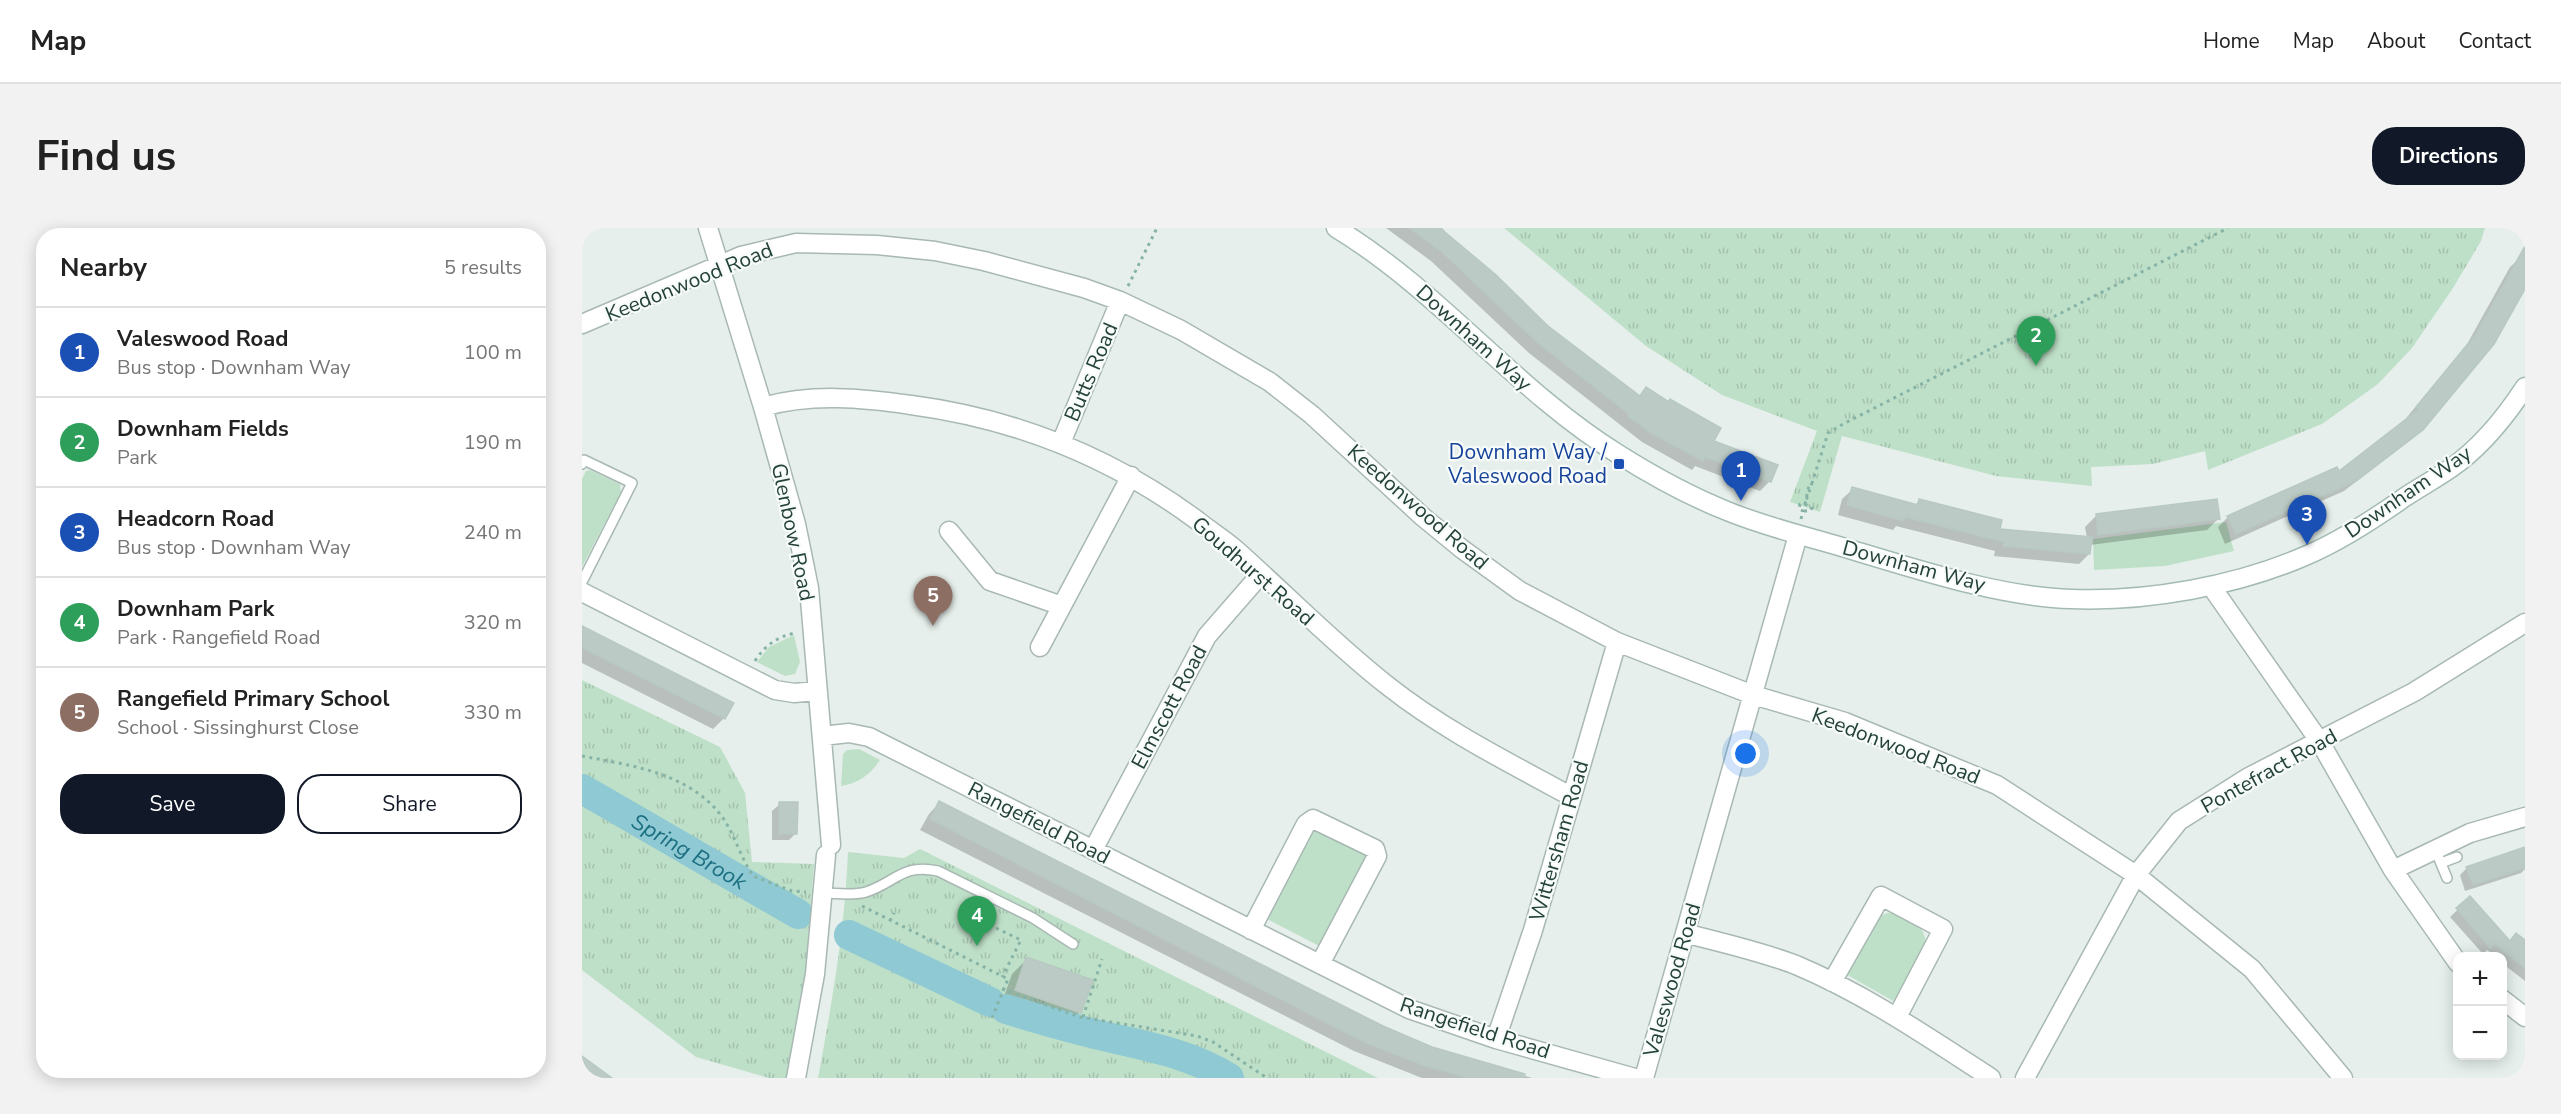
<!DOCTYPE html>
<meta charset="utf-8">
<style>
:root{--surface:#fff;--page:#f2f2f2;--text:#222;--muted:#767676;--line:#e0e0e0;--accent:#111827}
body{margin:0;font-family:"Nunito Sans",sans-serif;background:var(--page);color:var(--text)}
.controls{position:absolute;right:18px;bottom:18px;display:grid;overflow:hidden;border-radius:12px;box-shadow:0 3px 15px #0003}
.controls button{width:54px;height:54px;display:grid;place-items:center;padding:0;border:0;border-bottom:2px solid var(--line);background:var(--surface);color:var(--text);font:30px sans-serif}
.you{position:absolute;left:1164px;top:526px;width:21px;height:21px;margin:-15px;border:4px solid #fff;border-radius:50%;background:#1a73e8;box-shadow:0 0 0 9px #1a73e833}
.badge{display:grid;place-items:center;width:39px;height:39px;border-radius:50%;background:var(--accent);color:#fff;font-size:20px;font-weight:700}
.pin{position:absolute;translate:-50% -50px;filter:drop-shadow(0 2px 3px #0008)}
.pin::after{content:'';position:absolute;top:32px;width:21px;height:18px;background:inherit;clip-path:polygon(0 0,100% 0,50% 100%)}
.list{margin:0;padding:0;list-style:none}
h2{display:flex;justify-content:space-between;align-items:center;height:78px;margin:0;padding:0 24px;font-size:26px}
h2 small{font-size:20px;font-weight:400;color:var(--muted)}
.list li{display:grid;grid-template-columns:39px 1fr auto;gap:18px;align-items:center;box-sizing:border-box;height:90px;padding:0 24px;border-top:2px solid var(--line)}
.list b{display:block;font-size:22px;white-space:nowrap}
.list p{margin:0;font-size:20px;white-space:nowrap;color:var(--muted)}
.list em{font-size:20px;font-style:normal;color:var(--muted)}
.actions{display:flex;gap:12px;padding:18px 24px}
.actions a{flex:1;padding:14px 0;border:2px solid var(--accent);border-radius:24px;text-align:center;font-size:21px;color:var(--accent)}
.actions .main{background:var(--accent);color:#fff}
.map{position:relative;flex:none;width:1943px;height:850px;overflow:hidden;border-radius:24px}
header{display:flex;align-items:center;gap:36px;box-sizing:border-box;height:84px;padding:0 30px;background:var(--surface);border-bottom:2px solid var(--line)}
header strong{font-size:28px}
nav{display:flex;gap:33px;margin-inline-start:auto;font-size:21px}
.intro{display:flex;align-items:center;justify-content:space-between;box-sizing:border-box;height:144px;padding:0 36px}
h1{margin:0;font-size:42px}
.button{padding:15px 27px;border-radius:24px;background:var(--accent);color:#fff;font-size:21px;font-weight:700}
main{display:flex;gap:36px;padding:0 36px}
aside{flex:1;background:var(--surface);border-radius:24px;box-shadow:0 3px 15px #0003}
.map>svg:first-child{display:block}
</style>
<header>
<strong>Map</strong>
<nav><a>Home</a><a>Map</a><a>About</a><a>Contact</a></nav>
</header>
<div class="intro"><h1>Find us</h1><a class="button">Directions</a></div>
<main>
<aside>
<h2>Nearby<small>5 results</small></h2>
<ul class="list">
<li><span class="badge" style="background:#1a4fb4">1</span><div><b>Valeswood Road</b><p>Bus stop · Downham Way</p></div><em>100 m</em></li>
<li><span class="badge" style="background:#2e9e5b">2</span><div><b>Downham Fields</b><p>Park</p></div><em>190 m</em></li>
<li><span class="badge" style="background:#1a4fb4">3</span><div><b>Headcorn Road</b><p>Bus stop · Downham Way</p></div><em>240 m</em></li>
<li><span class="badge" style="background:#2e9e5b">4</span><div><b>Downham Park</b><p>Park · Rangefield Road</p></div><em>320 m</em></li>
<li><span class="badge" style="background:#8d6e63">5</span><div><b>Rangefield Primary School</b><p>School · Sissinghurst Close</p></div><em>330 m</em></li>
</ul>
<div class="actions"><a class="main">Save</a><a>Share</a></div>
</aside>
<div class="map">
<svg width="1943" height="850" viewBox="0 0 1943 850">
<defs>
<pattern id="park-tufts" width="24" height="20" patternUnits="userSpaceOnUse" patternTransform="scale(1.5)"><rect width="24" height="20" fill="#bfe0c8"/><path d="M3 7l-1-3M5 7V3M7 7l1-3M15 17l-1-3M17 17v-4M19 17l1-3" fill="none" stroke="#a4c1ad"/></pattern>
</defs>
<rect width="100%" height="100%" fill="#e6efeb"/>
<!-- green -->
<path fill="#bfe0c8" d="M 8,242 L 38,256 L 39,264 L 0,339 L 0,251 L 4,243 Z
M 1644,294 L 1652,323 L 1583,338 L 1512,342 L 1511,311 Z
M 212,407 L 218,434 L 213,446 L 203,448 L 175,434 L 187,419 Z
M 277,521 L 298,532 C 288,547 277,555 259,558 L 261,526 L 265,522 Z
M 730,599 L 788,625 L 741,720 L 683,690 Z
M 1309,684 C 1328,687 1346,700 1344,721 L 1313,774 L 1262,745 L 1297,688 Z"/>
<!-- park -->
<path fill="url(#park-tufts)" d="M 922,0 L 1903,0 L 1899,13 L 1871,60 L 1830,120 L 1796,156 L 1740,196 L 1626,242 L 1623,223 L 1571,236 L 1509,239 L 1510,258 L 1414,248 L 1260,208 L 1238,284 L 1208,274 L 1235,203 L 1140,167 L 1064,118 Z
M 0,452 L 138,519 L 163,565 L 170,634 L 232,636 L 224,740 L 205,850 L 187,850 L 114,829 L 0,742 Z
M 338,621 L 796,850 L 236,850 C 250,775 263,700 266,624 L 322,630 Z"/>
<!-- shadow -->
<path fill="#0003" d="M 804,0 L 860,0 L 863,3 L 862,5 L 965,99 L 1057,168 L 1064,161 L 1130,213 L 1188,253 L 1178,263 L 1113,238 L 1110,242 L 1060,214 L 947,125 L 849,33 Z
M 1943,17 L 1943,58 L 1839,201 L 1828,212 L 1762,263 L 1643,316 L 1636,299 L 1646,289 L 1757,245 L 1827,191 L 1825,189 L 1884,118 L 1928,39 L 1939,29 Z
M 1271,261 L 1332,278 L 1338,272 L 1416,302 L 1505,310 L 1503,299 L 1514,288 L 1636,291 L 1625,302 L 1508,317 L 1507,326 L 1497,336 L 1412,328 L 1413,323 L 1314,298 L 1311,302 L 1256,287 L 1260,271 Z
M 0,399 L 142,490 L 131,501 L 0,435 Z
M 357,575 L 800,800 L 849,820 L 950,850 L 840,850 L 772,823 L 338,602 L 347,586 Z
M 198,576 L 214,605 L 207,612 L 190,612 L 190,583 Z
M 1943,620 L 1943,641 L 1939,645 L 1883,663 L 1878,647 L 1885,640 Z
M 1888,670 L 1927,715 L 1943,714 L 1943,753 L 1920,735 L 1920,728 L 1913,728 L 1905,722 L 1901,726 L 1868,689 Z
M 445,731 L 498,784 L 483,799 L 419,777 L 430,746 Z"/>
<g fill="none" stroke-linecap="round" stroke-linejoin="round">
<!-- river -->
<g stroke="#8ec9d4" stroke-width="30">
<path id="s1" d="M 0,561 L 216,686"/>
<path d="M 267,707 L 408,774"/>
<path d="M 424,781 C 456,791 488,800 521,808 C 565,818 609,826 647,850"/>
</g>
</g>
<!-- building -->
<path fill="#bbcac4" stroke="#b8c9c2" stroke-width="1.5" d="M 827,0 L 858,0 L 913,46 L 966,98 L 1058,168 L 1064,159 L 1087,174 L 1088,171 L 1139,200 L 1132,213 L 1196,237 L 1189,254 L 1123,229 L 1121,233 L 1069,205 L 1046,188 L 1047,186 L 956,115 L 859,23 Z
M 1943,18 L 1943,61 L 1912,116 L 1841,202 L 1774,253 L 1654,306 L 1645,288 L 1755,239 L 1757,243 L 1837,181 L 1834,179 L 1894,106 Z
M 1270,259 L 1336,277 L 1337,271 L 1420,292 L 1418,301 L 1510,309 L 1508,326 L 1421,318 L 1422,314 L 1323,289 L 1322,293 L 1265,277 Z
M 1635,271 L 1638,291 L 1516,307 L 1514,286 Z
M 0,398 L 152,475 L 143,491 L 0,420 Z
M 357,573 L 801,798 L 850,819 L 943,846 L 942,850 L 887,850 L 846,839 L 782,814 L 348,591 Z
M 197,574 L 216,574 L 215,606 L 197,606 Z
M 1943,619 L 1943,640 L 1891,657 L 1884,639 Z
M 1888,668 L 1928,713 L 1934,705 L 1943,712 L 1943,740 L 1913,716 L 1908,720 L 1874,680 Z
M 444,729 L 511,752 L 499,785 L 433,762 Z
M 0,828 L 30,850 L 0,850 Z"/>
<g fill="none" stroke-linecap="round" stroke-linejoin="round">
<!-- lane casing -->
<g stroke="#a8b8b2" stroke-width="12">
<path id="lane" d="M 0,236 L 2,232 L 50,255 L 0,354
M 1853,621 L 1865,650
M 1859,635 L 1875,629
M 241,665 C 254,665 271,668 284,664 C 313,655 320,635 356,643 L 451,690 L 491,716"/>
</g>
<!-- street casing -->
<g stroke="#a8b8b2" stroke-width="21">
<path id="street" d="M 126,0 L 181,179 L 214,296 L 227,360 L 249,617
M 0,96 L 159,28 L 214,15 L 295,17 L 353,23 L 402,33 L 502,60 L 538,73 L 599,102 L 688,154 L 730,187 L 841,289 L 880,321 L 938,363 L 1035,414 L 1171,467 L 1263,494 L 1415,557 L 1554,647 L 1670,741 L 1761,850
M 181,179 C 229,165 281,170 329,177 C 435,191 531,230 616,293 C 628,303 642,311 653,321 C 705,367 752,416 806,458 C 863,503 928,535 990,569
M 479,215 L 538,73
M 367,303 L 408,353 L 480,378
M 1629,358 L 1738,514 L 1811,642 L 1876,735
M 0,364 L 193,462 L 212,465 L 235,463
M 458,419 L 549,248
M 240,508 L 267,505 L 287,509 L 827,781 L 914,811 L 1053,850
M 511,622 L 625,408 L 679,346
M 1811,642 L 1888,605 L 1943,589
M 669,702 L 724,596 L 731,591 L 793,621 L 795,628 L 738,736
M 1103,705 C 1140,715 1178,723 1214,737 C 1283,766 1346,809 1409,850
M 1250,754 L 1299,668 L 1361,701 L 1315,789
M 1920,771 L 1943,789
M 914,811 L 951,702 L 1035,414
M 214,850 L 233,746 L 244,627
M 1062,850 L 1216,307
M 1443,850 L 1554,647 L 1597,593 L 1665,550 L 1832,464 L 1943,395"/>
</g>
<!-- secondary casing -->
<g stroke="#a4bbb3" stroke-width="21">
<path id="secondary" d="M 754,0 C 858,63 933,162 1036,226 C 1071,248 1107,268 1145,283 C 1186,300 1228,309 1270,322 C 1337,342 1419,369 1489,371 C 1565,374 1654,358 1723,328 C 1759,313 1792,291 1823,269 C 1838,259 1855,250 1869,240 C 1898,220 1924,188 1943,159"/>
</g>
<!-- path -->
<path stroke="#86b3a5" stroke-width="3" stroke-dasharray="3 4.5" stroke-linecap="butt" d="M 546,58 L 575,0
M 1222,283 L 1228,283 L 1230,280 L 1223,276 L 1230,255
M 1219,291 L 1221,283 L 1217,281 L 1218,276 L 1223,276 L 1227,257 L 1230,255 L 1246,205 L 1261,196 L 1646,0
M 173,433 C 183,417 195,409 213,405
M 0,528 C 52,538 108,545 141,590 C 153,608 159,630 171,648 L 210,663 L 224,664
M 280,678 L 426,751 L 409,792
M 308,693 L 312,685
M 414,700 L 439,712 L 420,749
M 420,761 L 498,789 L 615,808 L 631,814 L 685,850
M 501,789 L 520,731"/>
<!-- lane -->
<use href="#lane" stroke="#fff" stroke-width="9"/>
<!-- street -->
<use href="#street" stroke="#fff" stroke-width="18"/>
<!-- secondary -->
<use href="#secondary" stroke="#fff" stroke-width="18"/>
</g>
<!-- markers -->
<rect fill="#1a4fb4" stroke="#f7fbf9" stroke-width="2" x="1031" y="230" width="12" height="12" rx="3"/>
<g text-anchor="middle" stroke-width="4.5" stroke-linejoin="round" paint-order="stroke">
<!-- street labels -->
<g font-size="21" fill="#24423a" stroke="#f7fbf9">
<text transform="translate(107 54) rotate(-22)" y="7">Keedonwood Road</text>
<text transform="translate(892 110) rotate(42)" y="7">Downham Way</text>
<text transform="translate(509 144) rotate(-67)" y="7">Butts Road</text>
<text transform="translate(1826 264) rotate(-34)" y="7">Downham Way</text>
<text transform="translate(836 279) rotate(41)" y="7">Keedonwood Road</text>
<text transform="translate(211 304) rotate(78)" y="7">Glenbow Road</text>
<text transform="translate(1332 338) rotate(15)" y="7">Downham Way</text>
<text transform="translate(671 343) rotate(41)" y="7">Goudhurst Road</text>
<text transform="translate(587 479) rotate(-62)" y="7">Elmscott Road</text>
<text transform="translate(1314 518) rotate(21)" y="7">Keedonwood Road</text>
<text transform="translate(1687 543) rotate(-29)" y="7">Pontefract Road</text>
<text transform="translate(457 595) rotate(27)" y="7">Rangefield Road</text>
<text transform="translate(977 613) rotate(-74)" y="7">Wittersham Road</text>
<text transform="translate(1090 752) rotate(-74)" y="7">Valeswood Road</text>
<text transform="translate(893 800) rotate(18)" y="7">Rangefield Road</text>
</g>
<!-- transit labels -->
<g font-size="21" fill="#164399" stroke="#f7fbf9" text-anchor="end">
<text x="1025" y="231">Downham Way /<tspan x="1025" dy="24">Valeswood Road</tspan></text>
</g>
<!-- water labels -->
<g font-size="22" font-style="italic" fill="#1c6f80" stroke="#f7fbf9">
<text dy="8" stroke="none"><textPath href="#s1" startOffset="124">Spring Brook</textPath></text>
</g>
</g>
</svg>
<div class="controls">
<button>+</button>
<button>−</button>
</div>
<div class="you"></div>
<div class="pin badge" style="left:1159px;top:273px;background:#1a4fb4">1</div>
<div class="pin badge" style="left:1454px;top:138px;background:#2e9e5b">2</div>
<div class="pin badge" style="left:1725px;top:317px;background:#1a4fb4">3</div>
<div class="pin badge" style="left:395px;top:718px;background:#2e9e5b">4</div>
<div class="pin badge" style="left:351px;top:398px;background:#8d6e63">5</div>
</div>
</main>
